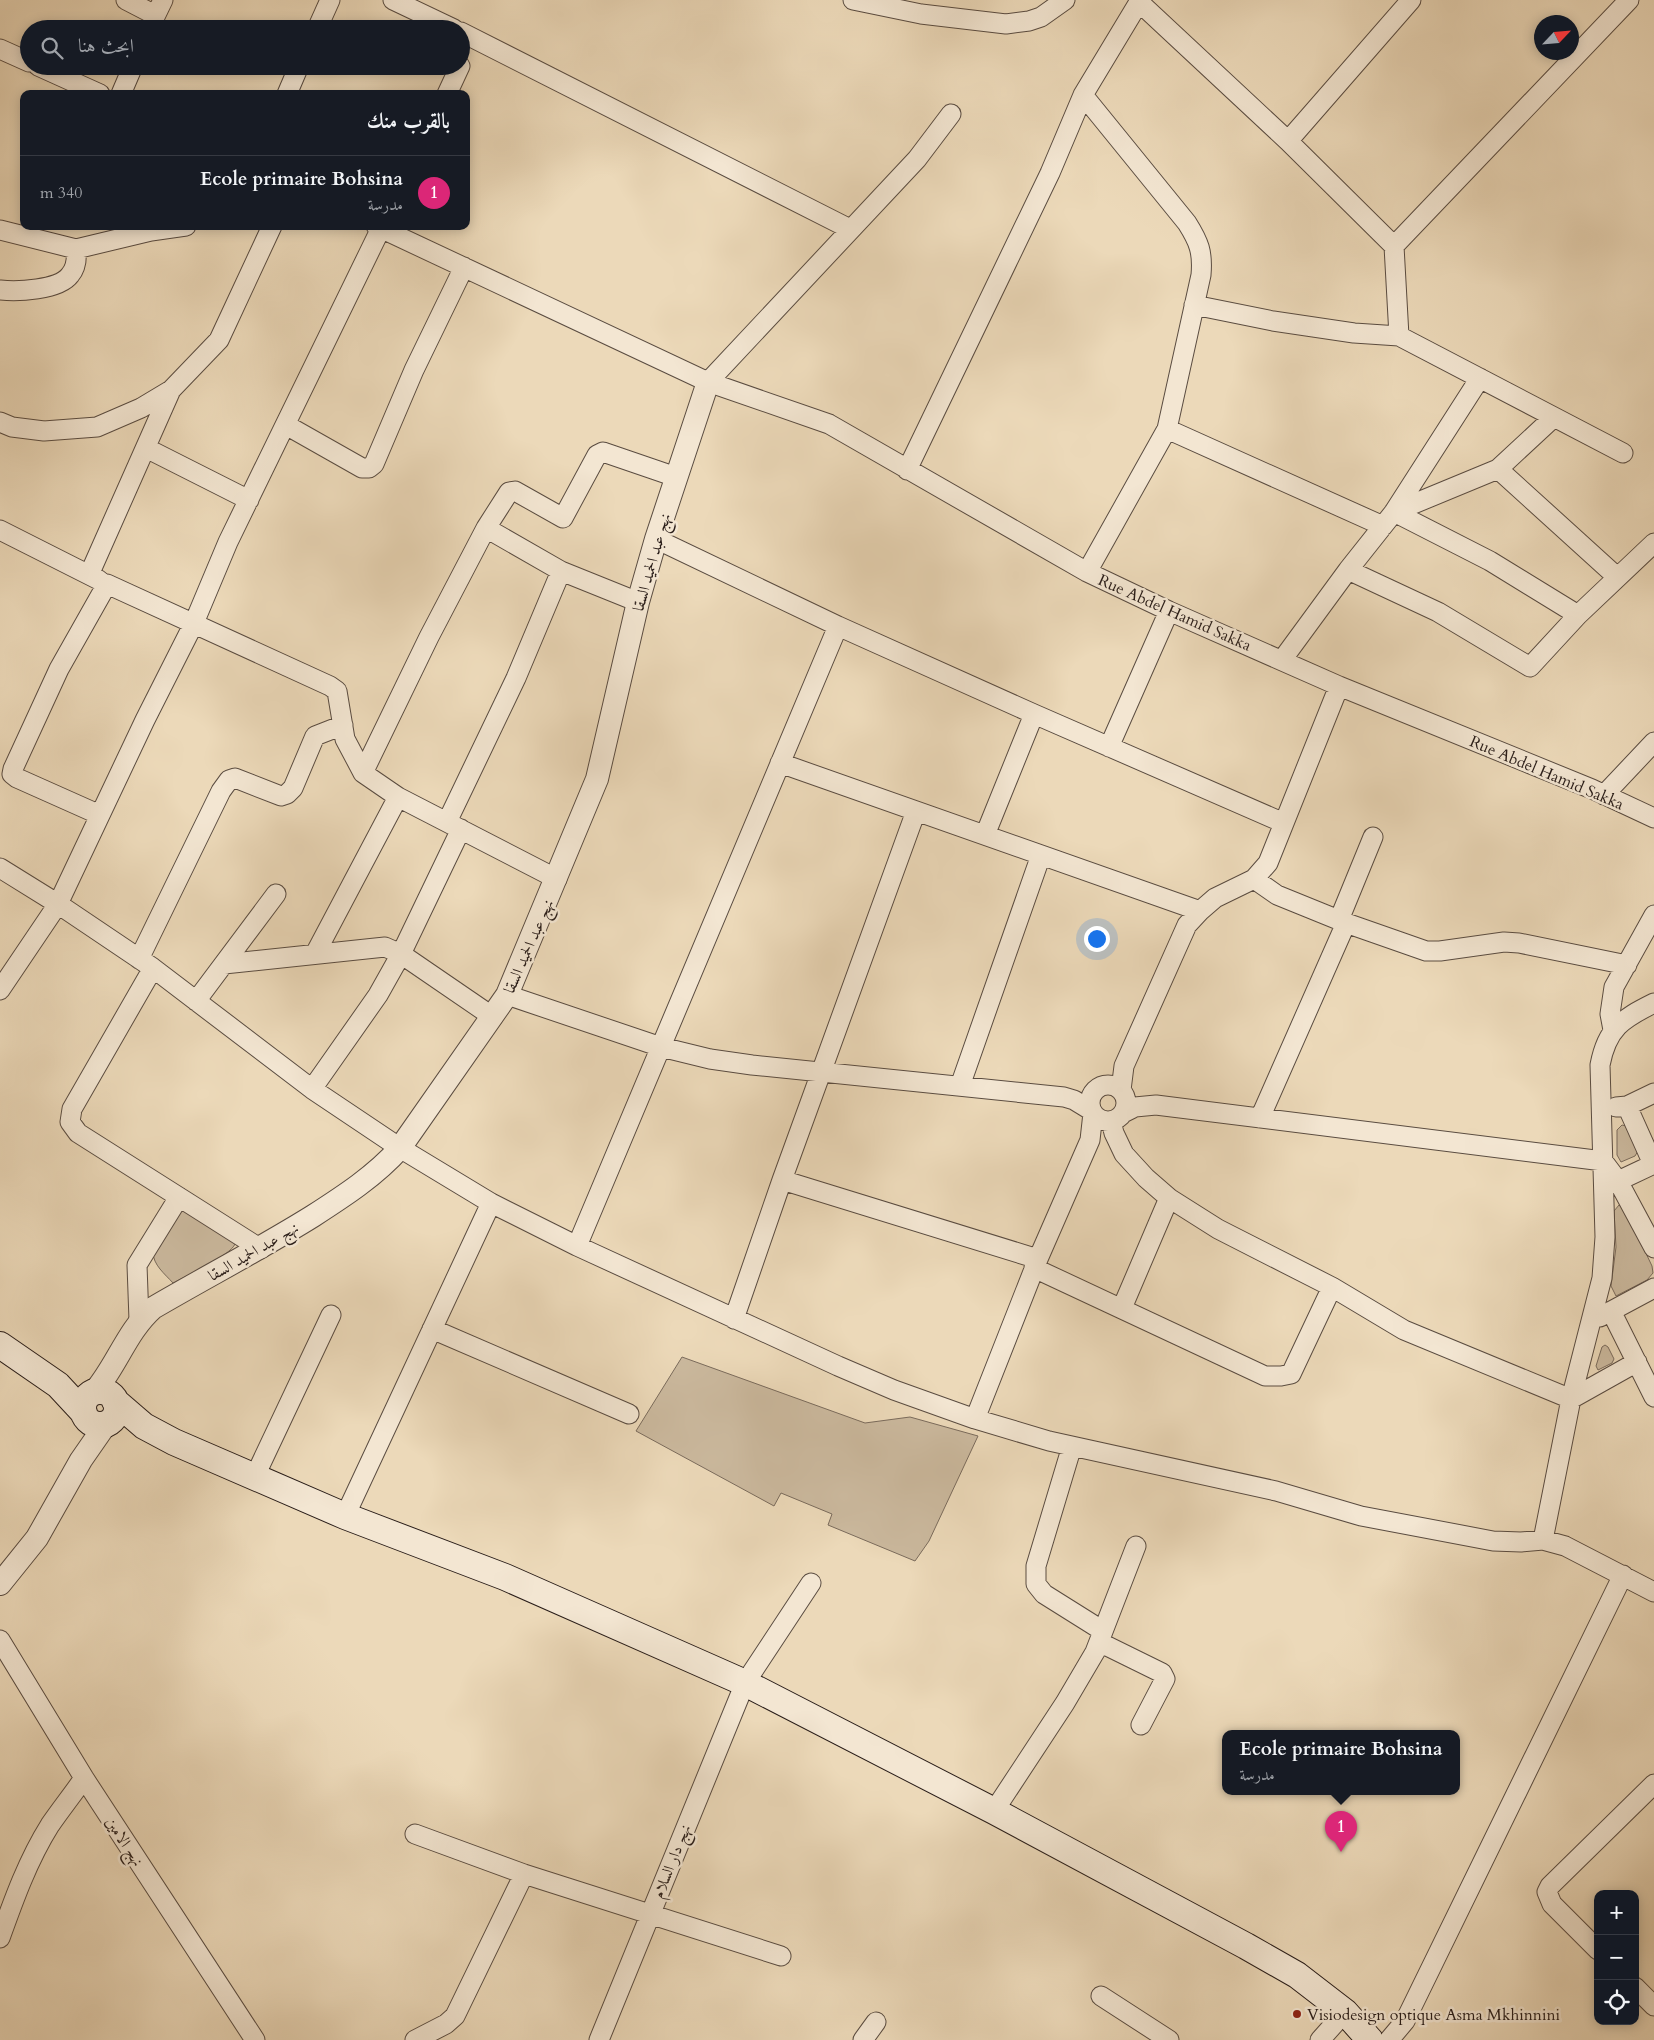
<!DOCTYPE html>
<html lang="ar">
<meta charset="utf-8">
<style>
:root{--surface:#171b24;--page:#20242c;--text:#f1f3f6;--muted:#9ea1a6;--line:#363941;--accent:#db2777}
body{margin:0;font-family:Cardo,Amiri,serif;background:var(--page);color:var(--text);direction:rtl}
.controls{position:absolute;right:15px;bottom:15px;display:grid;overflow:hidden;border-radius:10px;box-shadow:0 2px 12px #0003}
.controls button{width:45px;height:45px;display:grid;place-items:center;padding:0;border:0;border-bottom:1px solid var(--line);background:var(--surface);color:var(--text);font:25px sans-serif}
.compass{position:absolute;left:1534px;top:15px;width:45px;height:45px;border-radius:50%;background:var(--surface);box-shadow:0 2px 12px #0003;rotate:64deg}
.you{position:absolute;left:1096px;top:938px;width:18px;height:18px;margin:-12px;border:4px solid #fff;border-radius:50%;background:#1a73e8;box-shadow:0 0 0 8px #1a73e833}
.badge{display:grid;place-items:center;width:32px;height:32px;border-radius:50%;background:var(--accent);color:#fff;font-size:16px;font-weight:700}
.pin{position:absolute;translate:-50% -41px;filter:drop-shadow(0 1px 2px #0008)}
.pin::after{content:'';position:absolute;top:26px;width:18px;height:15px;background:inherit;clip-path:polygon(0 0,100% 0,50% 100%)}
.popup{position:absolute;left:1222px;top:1730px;width:238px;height:65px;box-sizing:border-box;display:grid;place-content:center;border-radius:10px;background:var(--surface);filter:drop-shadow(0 1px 4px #0005);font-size:16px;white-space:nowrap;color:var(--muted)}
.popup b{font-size:19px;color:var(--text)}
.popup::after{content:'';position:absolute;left:50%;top:100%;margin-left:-10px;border:10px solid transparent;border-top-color:var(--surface)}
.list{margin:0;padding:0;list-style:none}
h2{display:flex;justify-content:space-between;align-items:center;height:65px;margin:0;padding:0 20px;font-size:21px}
h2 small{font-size:16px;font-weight:400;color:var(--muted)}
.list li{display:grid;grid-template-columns:32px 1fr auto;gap:15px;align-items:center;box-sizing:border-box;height:75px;padding:0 20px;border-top:1px solid var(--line)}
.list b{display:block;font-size:19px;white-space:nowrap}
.list p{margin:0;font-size:16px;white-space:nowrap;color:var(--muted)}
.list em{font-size:16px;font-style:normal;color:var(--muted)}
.icon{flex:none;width:28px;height:28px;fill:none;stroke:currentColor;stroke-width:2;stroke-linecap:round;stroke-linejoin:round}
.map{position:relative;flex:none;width:1654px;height:2040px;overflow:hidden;direction:ltr}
.search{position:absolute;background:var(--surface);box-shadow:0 2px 12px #0003;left:20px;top:20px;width:450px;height:55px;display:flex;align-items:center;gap:12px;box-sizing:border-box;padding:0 18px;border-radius:28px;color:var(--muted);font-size:19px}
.panel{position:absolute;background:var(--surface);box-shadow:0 2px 12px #0003;left:20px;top:90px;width:450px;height:140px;border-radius:10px;direction:rtl}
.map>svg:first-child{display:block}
</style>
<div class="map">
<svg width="1654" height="2040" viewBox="0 0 1654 2040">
<rect width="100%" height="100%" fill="#ecd9b9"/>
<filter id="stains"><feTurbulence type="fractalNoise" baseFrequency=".004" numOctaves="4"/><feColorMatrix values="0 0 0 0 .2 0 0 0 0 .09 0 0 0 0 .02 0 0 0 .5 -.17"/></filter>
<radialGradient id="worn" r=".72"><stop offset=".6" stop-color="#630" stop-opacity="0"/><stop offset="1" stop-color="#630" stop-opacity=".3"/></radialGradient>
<!-- green -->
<path fill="#cbb99e" stroke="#7a6b5c" d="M 1622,1125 L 1626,1126 L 1638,1151 L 1635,1156 L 1621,1162 L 1617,1155 L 1617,1130 Z
M 1619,1205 L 1624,1207 L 1652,1266 L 1653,1273 L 1647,1280 L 1616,1296 L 1611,1286 L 1616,1247 L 1614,1211 Z
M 182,1210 L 185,1210 L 233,1240 L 235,1244 C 231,1255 185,1277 173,1283 C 165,1274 153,1265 153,1252 L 178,1212 Z
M 1605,1345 L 1608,1347 L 1614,1359 L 1612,1363 L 1598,1370 L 1596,1366 L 1602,1347 Z
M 682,1357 L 865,1423 L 910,1417 L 978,1436 L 929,1541 L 915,1561 L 828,1525 L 832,1514 L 781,1493 L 774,1506 L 636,1431 Z"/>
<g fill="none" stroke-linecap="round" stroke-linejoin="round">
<!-- minor casing -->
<g stroke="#5a4c41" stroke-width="21">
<path id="minor" d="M 126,0 L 155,15
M 393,0 L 454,29
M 853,0 L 921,14 L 1006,24 L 1029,21 L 1041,17 L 1065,0
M 149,29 L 163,0
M 317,29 L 330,0
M 461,32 L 850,229
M 0,49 L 29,62
M 38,66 L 100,94
M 121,94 L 133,66
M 287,94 L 299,66
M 447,94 L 460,66
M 1083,95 L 1187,223 C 1199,242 1203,252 1201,275 L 1167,429 L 1087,572
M 1288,141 L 1411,0
M 376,226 L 708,382 L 829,424 L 1087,572 L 1169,611 L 1339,686 L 1592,789 L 1654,818
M 0,230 L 76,249 L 151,231 L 186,226
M 1394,246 L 1399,336
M 0,290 C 17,292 59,290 70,275 C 76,268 77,258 76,249
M 1194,305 L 1273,321 L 1354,333 L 1399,336 L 1623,453
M 708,382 L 917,159 L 951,114
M 0,422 L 12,427 L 44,431 L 97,427 L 141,408 L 171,390 L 219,340 L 272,226
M 286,425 L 362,468 L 369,468 L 374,464 L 414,370 L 464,267
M 1167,429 L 1383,526
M 146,448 L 249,500
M 1498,469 L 1617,577
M 907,470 L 1050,173 L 1083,95 L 1139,2 L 1288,141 L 1394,246 L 1629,0
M 1394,512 L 1490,561 L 1578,615
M 1394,512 L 1498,469 L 1554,417
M 486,528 L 561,571 L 638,602
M 0,530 L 99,580
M 656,539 L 838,626 L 1034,714 L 1284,823
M 1348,570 L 1438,612 L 1530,667 L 1578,615 L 1654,543
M 89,575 L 171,390
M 1282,660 L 1348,570 L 1394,512 L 1480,378
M 1109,747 L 1169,611
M 780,763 L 1200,911
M 363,773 L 429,637 L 486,528 L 509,492 L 515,491 L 563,518 L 597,455 L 603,452 L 676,477
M 1604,795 L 1654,742
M 100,815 L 17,778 L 12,774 L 13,769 L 59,669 L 107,584 L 330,686 L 337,691 L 345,739 L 363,773 L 398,797 L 557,879
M 447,822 L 516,678 L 561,571
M 985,835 L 1034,714
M 0,868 L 58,904 L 153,968 L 312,1089 L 400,1148 L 491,1203 L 577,1246 L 838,1366 L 894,1390 L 975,1419 L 1049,1441 L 1276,1491 L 1361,1516 L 1493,1541 L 1521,1542 L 1543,1540 L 1565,1546 L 1654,1592
M 1254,879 L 1277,895 L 1346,923 L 1426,951 L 1440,951 L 1504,942 L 1519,943 L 1627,965
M 1339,920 L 1373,837
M 315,954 L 398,797
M 139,959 L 221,791 L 229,780 L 235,778 L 281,796 L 287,794 L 293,788 L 315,736 L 343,725
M 224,964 L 385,947 L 401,954 L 493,1017
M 153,968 L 72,1109 L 70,1122 L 78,1133 L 261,1249
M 0,990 L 58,904 L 145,720 L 194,623 L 228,542 L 382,226
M 507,995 L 661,1047 L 710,1059 L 752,1065 L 1064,1097 L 1074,1100 L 1092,1111
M 196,1001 L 276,894
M 1613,1030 L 1610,1014 L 1614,987 L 1654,915
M1090 1103a18 18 0 1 1 36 0a18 18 0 1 1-36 0Z
M 960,1086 L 1041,855
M 312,1089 L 378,995 L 401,954 L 461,829
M 1121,1090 L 1124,1066 L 1187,925 L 1200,911 L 1215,898 L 1254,879 L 1268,863 L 1339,686
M 1627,1106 L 1653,1164
M 1616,1107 L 1627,1106 L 1654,1093
M 1123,1113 L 1135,1107 L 1156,1105 L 1603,1161 L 1618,1181 L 1654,1248
M 1260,1118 L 1346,923
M 1111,1121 L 1114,1133 L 1124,1154 L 1146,1178 L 1169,1198 L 1218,1229 L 1332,1287 L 1404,1330 L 1571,1399 L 1637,1362
M 782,1180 L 1038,1259
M 1618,1181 L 1654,1164
M 577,1246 L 838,626
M 1034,1268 L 1265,1376 L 1281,1376 L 1291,1374 L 1332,1287
M 1122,1308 L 1169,1198
M 1611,1311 L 1654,1397
M 1600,1317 L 1654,1288
M 734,1319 L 782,1180 L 916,811
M 139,1320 L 137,1265 L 179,1197
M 432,1329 L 629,1414
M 975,1419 L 1038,1259 L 1090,1140 L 1093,1113
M 1072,1446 L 1036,1566 L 1036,1584 L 1044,1594 L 1103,1631
M 255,1476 L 331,1315
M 345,1516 L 491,1203
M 1543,1540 L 1571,1399 L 1602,1278 L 1605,1237 L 1600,1065 C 1607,1028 1622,1019 1654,1003
M 0,1640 L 84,1778 L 255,2040
M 1099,1642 L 1162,1673 L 1165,1679 L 1141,1725
M 994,1811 L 1065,1703 L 1095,1652 L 1136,1546
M 415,1834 L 524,1874 L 781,1956
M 0,1938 C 14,1899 28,1860 50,1825 C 61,1809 73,1794 84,1778
M 1598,1950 L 1552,1904 L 1547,1892 L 1550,1886 L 1654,1784
M 1635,1987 L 1654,2006
M 1101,1996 L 1169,2040
M 415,2040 L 446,2024 L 455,2016 L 524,1874
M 599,2040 L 745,1683 L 811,1583
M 863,2040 L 876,2022
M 1320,2040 L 1345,2012
M 1389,2040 L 1405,2021 L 1623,1575"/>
</g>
<!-- tertiary casing -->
<g stroke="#5a4c41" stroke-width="24">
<path id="tertiary" d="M 95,1391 C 117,1365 127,1331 153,1308 C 206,1277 260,1249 313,1216 C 344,1196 375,1176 400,1148 L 507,995 L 597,779 L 638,602 L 656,539 L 708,382
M 0,1584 L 37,1538 L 81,1460 L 106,1424"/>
</g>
<!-- secondary casing -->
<g stroke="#291d19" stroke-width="28">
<path id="secondary" d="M 0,1345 L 58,1385 L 84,1413
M83 1408a17 17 0 1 1 34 0a17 17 0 1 1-34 0Z
M 115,1401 L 144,1426 L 174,1442 L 345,1516 L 505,1577 L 745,1683 L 994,1811 L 1246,1946 L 1297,1975 L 1345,2012 L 1370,2040"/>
</g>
<!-- minor -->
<use href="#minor" stroke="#f3e6d2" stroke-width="19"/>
<!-- tertiary -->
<use href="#tertiary" stroke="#f3e6d2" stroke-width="22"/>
<!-- secondary -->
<use href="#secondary" stroke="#f3e6d2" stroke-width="26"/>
</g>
<!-- markers -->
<circle fill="#8f2418" stroke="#f3e6d2" stroke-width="2" cx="1297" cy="2014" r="5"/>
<g text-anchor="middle" stroke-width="5" stroke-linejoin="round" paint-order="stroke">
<!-- street labels -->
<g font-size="16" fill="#291d19" stroke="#f3e6d2">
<text transform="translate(651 562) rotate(-74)" y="6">نهج عبد الحميد السقا</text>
<text transform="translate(1175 612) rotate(24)" y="6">Rue Abdel Hamid Sakka</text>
<text transform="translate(1547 772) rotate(23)" y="6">Rue Abdel Hamid Sakka</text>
<text transform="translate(528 946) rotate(-66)" y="6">نهج عبد الحميد السقا</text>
<text transform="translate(253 1251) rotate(-30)" y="6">نهج عبد الحميد السقا</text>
<text transform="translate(125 1841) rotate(57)" y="6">نهج الامين</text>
<text transform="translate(671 1861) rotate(-68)" y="6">نهج دار السلام</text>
</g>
<!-- poi labels -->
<g font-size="16" fill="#291d19" stroke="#f3e6d2" text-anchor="start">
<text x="1307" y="2020">Visiodesign optique Asma Mkhinnini</text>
</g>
</g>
<rect width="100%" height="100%" filter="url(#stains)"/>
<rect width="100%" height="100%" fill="url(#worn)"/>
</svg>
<div class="controls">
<button>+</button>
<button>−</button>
<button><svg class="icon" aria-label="locate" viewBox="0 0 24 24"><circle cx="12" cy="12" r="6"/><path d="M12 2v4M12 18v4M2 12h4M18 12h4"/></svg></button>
</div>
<svg class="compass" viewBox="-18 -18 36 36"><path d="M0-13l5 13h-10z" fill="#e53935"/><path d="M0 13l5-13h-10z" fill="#9ea1a6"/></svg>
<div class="you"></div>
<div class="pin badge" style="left:1341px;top:1852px">1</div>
<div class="popup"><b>Ecole primaire Bohsina</b>مدرسة</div>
<div class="search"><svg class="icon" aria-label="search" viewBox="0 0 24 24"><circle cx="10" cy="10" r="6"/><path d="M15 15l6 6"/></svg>ابحث هنا</div>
<section class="panel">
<h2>بالقرب منك<small></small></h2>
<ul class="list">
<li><span class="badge">1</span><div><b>Ecole primaire Bohsina</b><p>مدرسة</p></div><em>340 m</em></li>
</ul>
</section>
</div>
